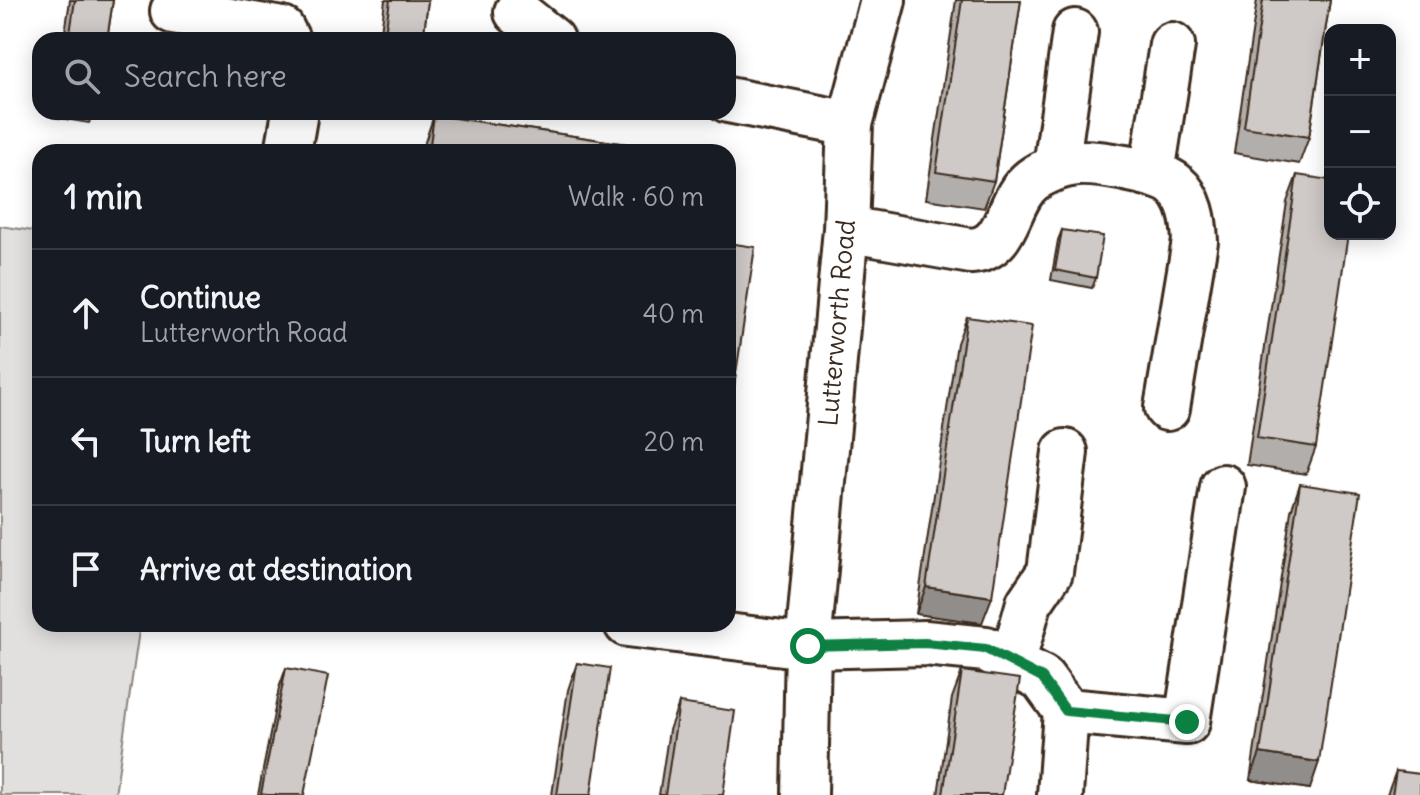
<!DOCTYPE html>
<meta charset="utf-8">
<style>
:root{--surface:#171b24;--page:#242831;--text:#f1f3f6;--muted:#9ea1a6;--line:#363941}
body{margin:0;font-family:Delius,sans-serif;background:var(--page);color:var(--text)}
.controls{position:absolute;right:24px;top:24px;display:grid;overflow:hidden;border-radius:16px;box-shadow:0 4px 20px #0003}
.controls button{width:72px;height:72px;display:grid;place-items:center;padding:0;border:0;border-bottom:2px solid var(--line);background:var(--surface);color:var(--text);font:40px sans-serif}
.stop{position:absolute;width:24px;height:24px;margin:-18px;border:6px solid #0b8043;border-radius:50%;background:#fff}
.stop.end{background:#0b8043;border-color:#fff;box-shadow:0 2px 8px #0008}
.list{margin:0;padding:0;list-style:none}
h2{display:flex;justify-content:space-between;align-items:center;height:104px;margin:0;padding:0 32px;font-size:34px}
h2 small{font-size:26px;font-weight:400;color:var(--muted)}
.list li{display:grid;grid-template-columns:52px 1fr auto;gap:24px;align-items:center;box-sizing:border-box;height:128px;padding:0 32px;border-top:2px solid var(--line)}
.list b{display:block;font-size:30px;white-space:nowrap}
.list p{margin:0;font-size:26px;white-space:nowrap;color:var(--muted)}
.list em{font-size:26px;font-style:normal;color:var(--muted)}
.icon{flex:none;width:44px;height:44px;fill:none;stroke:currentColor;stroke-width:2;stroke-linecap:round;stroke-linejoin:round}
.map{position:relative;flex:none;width:1420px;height:795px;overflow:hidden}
.search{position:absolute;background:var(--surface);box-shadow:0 4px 20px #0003;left:32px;top:32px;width:704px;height:88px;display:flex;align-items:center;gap:20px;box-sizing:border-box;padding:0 28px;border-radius:24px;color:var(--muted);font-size:30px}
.panel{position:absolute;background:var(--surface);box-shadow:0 4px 20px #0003;left:32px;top:144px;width:704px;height:488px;border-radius:24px}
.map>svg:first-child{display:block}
</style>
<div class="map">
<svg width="1420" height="795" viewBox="0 0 1420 795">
<rect width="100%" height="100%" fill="#fff"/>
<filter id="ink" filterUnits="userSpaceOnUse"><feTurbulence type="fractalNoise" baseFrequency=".0125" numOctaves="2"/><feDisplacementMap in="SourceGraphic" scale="16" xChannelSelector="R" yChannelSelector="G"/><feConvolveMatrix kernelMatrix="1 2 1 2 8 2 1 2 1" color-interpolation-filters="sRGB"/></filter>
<g filter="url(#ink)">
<!-- green -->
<path fill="#e2e0de" stroke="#8e857e" stroke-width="2" d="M 0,226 L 40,232 L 40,624 L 140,624 L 115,795 L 0,795 Z"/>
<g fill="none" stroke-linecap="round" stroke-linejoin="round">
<!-- minor casing -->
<g stroke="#3b2a1e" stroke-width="50">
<path id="minor" d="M 173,11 L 282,30 L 287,40
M 517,12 L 552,40
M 728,100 L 850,124 L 846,229 L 808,646 L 805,795
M 850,124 L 883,0
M 288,152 L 295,112
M 1056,167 L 1075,32
M 1152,173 L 1172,45
M 846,229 L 971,251 C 1011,248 1005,201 1032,180 C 1044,171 1063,164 1078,163 C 1098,162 1160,172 1174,184 C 1191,198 1194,221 1195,241 L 1167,408
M 627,624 L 808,646 L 925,643 L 986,649 L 1042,678 L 1066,711 L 1060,795
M 1012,664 L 1029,603 L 1050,572 L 1065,452
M 1066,711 L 1187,722 L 1223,487"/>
</g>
<!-- minor -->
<use href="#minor" stroke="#fff" stroke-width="44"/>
</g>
<!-- wall -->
<path fill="#b2aeab" stroke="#3b2a1e" stroke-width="2" d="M 70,0 L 113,0 L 107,40 L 64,40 Z
M 385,0 L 428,0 L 423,40 L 380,40 Z
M 956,0 L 1021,0 L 994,181 L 984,208 L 926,199 Z
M 1257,0 L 1330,0 L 1309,137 L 1299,164 L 1234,153 Z
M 52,112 L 93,112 L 89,123 L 52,117 Z
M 434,115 L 680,152 L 423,152 L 425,142 Z
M 1297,175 L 1316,447 L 1306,474 L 1247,465 L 1287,202 Z
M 1062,230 L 1096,278 L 1092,288 L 1051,280 L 1058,240 Z
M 967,317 L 982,623 L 916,614 L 957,343 Z
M 1300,484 L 1310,789 L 1250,780 L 1291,511 Z
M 577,663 L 591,795 L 552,795 L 568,690 Z
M 286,668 L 304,795 L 258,795 L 279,688 Z
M 962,671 L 1002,795 L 938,795 L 952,698 Z
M 679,703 L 723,795 L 659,795 L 669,730 Z
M 1396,771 L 1420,795 L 1387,795 Z"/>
<!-- shaded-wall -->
<path fill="#918d8b" stroke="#3b2a1e" stroke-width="2" d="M 926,587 L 992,597 L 982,623 L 916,614 Z
M 1260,753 L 1319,762 L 1310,789 L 1250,780 Z"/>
<!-- building -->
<path fill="#cfcac7" stroke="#3b2a1e" stroke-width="2" d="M 75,0 L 113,0 L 107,40 L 69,40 Z
M 390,0 L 428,0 L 423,40 L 384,40 Z
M 962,0 L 1021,0 L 994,181 L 936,172 Z
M 1263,0 L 1330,0 L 1309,137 L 1244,127 Z
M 434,115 L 680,152 L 429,152 Z
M 1297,175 L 1330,180 L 1330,234 L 1348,234 L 1316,447 L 1257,438 Z
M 1062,230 L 1103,236 L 1096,278 L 1055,270 Z
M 728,243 L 755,247 L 728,427 Z
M 967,317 L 1032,326 L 992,597 L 926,587 Z
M 1300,484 L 1360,493 L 1319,762 L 1260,753 Z
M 577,663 L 610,668 L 591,795 L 557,795 Z
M 286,668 L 328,676 L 304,795 L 267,795 L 261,794 Z
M 962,671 L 1020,679 L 1002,795 L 943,795 Z
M 679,703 L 735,711 L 723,795 L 665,795 Z
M 1396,771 L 1420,774 L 1420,795 L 1392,795 Z"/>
</g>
<g fill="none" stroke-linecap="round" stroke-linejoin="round" filter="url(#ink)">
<!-- route -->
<path stroke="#0b8043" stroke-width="10" d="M 808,646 L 925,643 L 986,649 L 1042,678 L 1066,711 L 1187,722"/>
</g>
<g text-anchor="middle" stroke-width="8" stroke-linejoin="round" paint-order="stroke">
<!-- street labels -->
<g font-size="26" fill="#3b2a1e" stroke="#fff">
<text transform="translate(837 323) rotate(-85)" y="9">Lutterworth Road</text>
</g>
</g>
</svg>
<div class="controls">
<button>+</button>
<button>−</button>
<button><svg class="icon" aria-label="locate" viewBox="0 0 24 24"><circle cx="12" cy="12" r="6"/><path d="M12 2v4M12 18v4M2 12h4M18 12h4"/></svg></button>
</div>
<div class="stop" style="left:808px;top:646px"></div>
<div class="stop end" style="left:1187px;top:722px"></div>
<div class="search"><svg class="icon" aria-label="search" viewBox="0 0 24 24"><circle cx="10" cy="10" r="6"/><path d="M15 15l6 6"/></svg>Search here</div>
<section class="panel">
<h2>1 min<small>Walk · 60 m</small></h2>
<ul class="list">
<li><svg class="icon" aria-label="ahead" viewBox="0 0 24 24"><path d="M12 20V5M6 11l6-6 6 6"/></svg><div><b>Continue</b><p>Lutterworth Road</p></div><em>40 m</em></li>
<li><svg class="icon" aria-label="left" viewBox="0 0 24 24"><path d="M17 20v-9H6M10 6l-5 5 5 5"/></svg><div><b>Turn left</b></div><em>20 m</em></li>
<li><svg class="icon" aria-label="arrive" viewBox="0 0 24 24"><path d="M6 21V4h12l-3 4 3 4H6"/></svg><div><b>Arrive at destination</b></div></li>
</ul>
</section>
</div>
